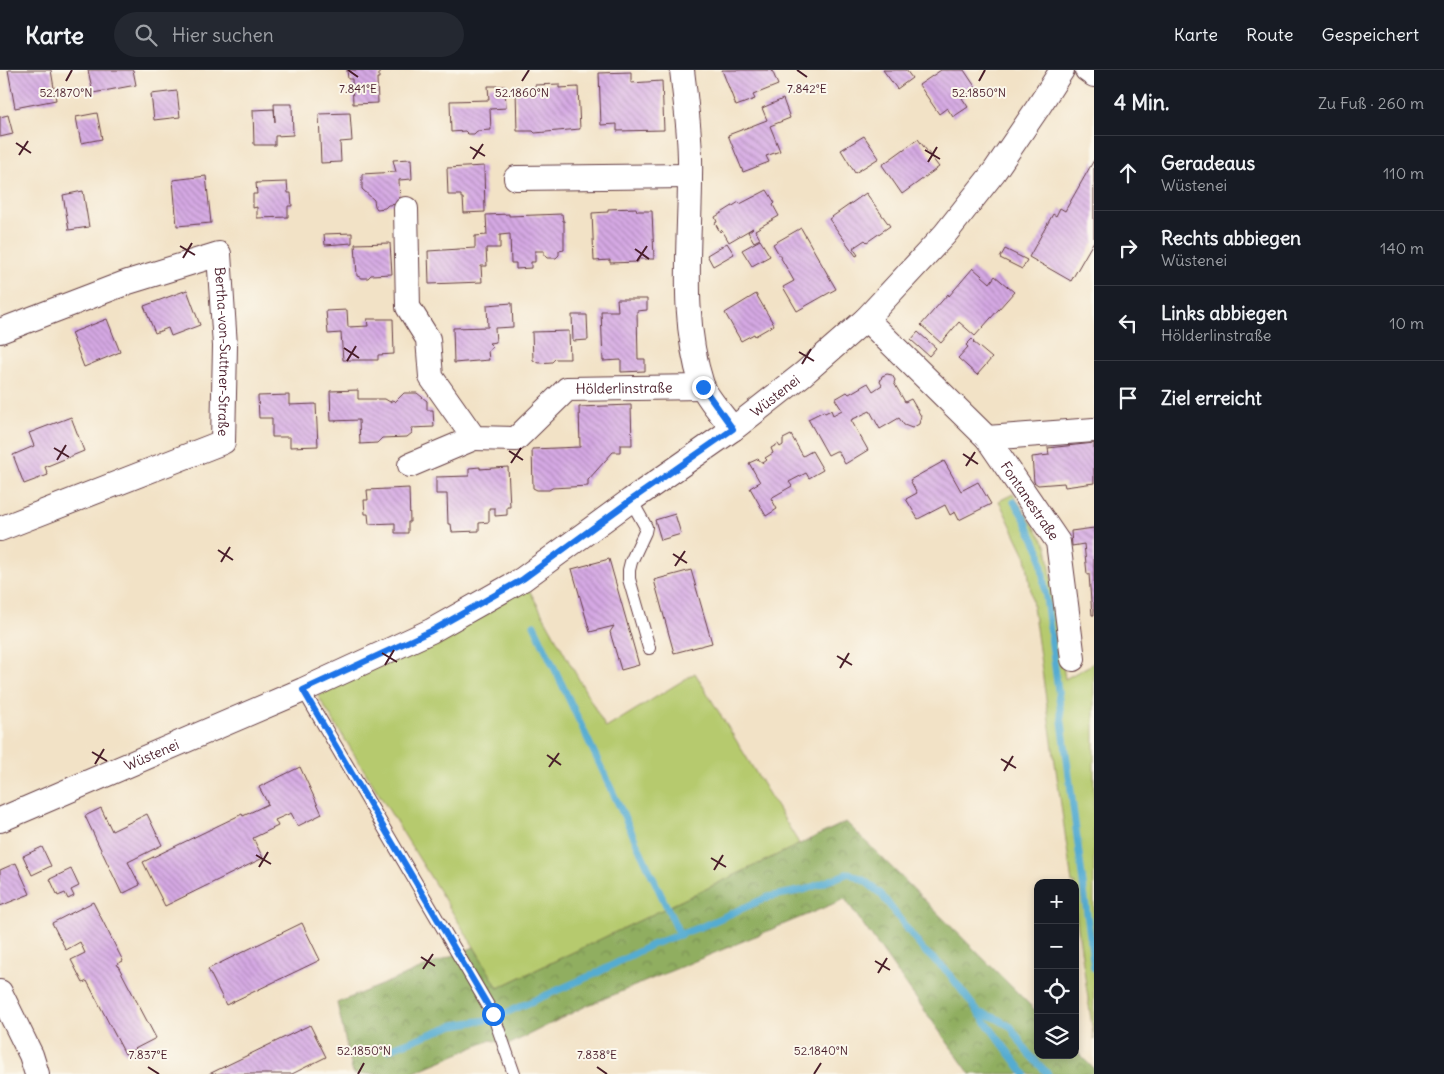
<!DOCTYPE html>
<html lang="de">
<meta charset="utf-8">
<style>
:root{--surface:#171b24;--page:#242831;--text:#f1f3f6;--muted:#9ea1a6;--line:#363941}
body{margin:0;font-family:Delius,sans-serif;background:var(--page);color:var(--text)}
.controls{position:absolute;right:15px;bottom:15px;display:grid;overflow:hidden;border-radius:10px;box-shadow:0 2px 8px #0003}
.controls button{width:45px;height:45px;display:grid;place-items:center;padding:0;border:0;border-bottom:1px solid var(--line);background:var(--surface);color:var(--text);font:25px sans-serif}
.stop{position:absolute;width:15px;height:15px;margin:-11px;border:4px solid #1a73e8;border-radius:50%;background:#fff}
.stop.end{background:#1a73e8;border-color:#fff;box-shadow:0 1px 5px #0008}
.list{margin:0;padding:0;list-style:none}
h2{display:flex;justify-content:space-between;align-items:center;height:65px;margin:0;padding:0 20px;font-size:21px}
h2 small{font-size:16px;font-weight:400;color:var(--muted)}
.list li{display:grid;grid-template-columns:32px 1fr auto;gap:15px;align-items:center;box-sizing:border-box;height:75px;padding:0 20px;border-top:1px solid var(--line)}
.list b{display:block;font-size:19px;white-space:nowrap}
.list p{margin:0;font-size:16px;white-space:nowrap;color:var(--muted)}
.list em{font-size:16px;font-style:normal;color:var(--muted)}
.icon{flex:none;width:28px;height:28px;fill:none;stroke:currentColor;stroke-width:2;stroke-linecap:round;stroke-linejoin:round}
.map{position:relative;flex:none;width:1094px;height:1004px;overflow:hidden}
header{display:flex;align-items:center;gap:30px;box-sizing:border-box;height:70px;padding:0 25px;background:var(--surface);border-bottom:1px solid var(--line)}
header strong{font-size:24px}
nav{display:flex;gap:28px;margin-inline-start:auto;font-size:18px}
.search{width:350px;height:45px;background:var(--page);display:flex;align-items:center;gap:12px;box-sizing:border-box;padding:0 18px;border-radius:28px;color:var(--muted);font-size:19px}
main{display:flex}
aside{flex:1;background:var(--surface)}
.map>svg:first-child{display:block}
</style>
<header>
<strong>Karte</strong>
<div class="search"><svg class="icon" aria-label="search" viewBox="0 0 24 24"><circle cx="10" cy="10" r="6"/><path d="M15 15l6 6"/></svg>Hier suchen</div>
<nav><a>Karte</a><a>Route</a><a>Gespeichert</a></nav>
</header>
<main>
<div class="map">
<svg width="1094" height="1004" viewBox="0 0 1094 1004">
<defs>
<pattern id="forest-crowns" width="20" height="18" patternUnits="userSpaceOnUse" patternTransform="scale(1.25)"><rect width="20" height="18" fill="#90ae61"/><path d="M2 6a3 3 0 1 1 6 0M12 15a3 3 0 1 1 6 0" fill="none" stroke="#788d50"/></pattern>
<pattern id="building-back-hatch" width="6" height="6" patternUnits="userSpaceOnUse" patternTransform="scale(1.25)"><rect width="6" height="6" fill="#d5a9e4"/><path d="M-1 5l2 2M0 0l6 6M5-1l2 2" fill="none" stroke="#af89b9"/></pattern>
</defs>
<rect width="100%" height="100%" fill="#fbf7ec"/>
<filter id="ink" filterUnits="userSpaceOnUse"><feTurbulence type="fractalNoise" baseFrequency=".02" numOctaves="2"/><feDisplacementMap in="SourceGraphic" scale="10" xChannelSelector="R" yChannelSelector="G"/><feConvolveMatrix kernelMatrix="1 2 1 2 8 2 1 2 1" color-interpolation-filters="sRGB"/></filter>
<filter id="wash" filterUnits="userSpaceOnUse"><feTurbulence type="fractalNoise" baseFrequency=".0096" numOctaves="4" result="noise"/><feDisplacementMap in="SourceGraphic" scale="20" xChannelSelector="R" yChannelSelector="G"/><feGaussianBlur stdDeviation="1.12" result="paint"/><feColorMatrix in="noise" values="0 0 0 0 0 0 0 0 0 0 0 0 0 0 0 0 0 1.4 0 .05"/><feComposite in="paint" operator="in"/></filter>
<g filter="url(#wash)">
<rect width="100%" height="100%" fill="#f2e2c6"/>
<!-- green -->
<path fill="#b6ca6e" stroke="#80744c" d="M 1013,424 L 1047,476 L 1065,609 L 1094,593 L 1094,970 L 1075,838 L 1075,813 L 1072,813 L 1026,487 L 999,431 Z
M 528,518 L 606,658 L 695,603 L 800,775 L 498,918 L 474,877 L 318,626 Z"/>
<!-- forest -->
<path fill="url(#forest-crowns)" stroke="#6d6646" d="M 846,752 L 1038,943 L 1038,985 L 1075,985 L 1075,980 L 1094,999 L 1094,1004 L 970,1004 L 845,829 L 586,936 L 508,975 L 491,970 L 410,1004 L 353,1004 L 337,933 L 474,877 L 498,918 Z"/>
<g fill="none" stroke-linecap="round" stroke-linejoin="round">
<!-- stream -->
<path stroke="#54acd1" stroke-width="7" d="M 1014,432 L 1024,448 L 1040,482 L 1094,898
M 534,555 L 680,865
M 978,942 L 996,948 L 1011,957 L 1027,982 L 1048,1004
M 387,980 L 454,955 L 486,950 L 501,945 L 599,902 L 651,875 L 703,856 L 768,827 L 804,820 L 849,803 L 865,811 L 881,824 L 923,880 L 947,901 L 1025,1004"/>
</g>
<g id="blocks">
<!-- building -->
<path fill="url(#building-back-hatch)" d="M 8,0 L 51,0 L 56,30 L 15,38 Z
M 88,0 L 133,0 L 136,15 L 93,23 Z
M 347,0 L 379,0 L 379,8 L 377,8 L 378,33 L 353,34 L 352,9 L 348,9 Z
M 722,0 L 772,0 L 778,15 L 753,25 L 755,29 L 736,36 Z
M 883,0 L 906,0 L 912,8 L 897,19 Z
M 941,0 L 964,0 L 976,18 L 962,28 L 968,37 L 953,47 L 947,38 L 939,44 L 919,15 Z
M 631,2 L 631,13 L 662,11 L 664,60 L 617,61 L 617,54 L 601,55 L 599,3 Z
M 559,14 L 559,18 L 578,17 L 580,59 L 535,63 L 533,61 L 517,61 L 516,19 L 535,19 L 535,15 Z
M 488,16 L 505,16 L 506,38 L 490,39 L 491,60 L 477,61 L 474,64 L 468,64 L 465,61 L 451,62 L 450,31 L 489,30 Z
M 177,21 L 180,47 L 154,50 L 151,24 Z
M 783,29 L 790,48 L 770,56 L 780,81 L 766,86 L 769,92 L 743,102 L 728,65 L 767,50 L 762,38 Z
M 274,34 L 292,34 L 293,65 L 275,66 L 275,75 L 254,75 L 253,40 L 274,39 L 275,52 Z
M 97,43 L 102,69 L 81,73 L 76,47 Z
M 350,43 L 352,71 L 340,72 L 341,92 L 321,93 L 319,44 Z
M 8,45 L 13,64 L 0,67 L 0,47 Z
M 864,66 L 879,88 L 855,103 L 841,80 Z
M 918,69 L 939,97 L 902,124 L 882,95 Z
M 411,89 L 412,109 L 399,110 L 400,134 L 388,135 L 385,138 L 377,139 L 375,136 L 374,130 L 362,119 L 362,104 L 396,102 L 393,90 Z
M 1094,90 L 1094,171 L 1071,211 L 1029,187 L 1053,144 L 1056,146 L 1060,138 L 1065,141 Z
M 484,96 L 485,142 L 464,143 L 463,128 L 461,128 L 461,125 L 448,125 L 447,98 Z
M 206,106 L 211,153 L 177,156 L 173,110 Z
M 287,112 L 288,123 L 291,123 L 292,136 L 288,136 L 288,147 L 257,148 L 257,137 L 253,138 L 253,124 L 257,124 L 256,113 Z
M 767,120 L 775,133 L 773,135 L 779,146 L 755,160 L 760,169 L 754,172 L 748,162 L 753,158 L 729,172 L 722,160 L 720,162 L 715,153 L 717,152 L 715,147 L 739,132 L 740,134 Z
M 83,121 L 89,157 L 69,160 L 63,125 Z
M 866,123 L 890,156 L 867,172 L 865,170 L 853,178 L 858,185 L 856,186 L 829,149 Z
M 636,138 L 637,141 L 652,141 L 654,189 L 638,189 L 638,192 L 610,193 L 610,190 L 594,191 L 592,143 L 608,142 L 608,139 Z
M 509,144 L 509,146 L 562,144 L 563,151 L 564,151 L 564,180 L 559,181 L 559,185 L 556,188 L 547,188 L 544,185 L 544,181 L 535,181 L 535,192 L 531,192 L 531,198 L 516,199 L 516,193 L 511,193 L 510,164 L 500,165 L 500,178 L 486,178 L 487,196 L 481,196 L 482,212 L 429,214 L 428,181 L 475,178 L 475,166 L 487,165 L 486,145 Z
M 801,158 L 836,219 L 797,241 L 783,217 L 794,211 L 773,174 Z
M 352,163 L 352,173 L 325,175 L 324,164 Z
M 760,170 L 770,186 L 752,196 L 742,180 Z
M 390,173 L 392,204 L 371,205 L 368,208 L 362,208 L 357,206 L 355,174 Z
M 727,173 L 734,184 L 713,196 L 707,185 Z
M 1005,179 L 1027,190 L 1022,199 L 1000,188 Z
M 973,198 L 990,213 L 995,206 L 1014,222 L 975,266 L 959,252 L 941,273 L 921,255 L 948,224 L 949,226 Z
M 187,220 L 200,255 L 171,266 L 168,258 L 155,263 L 144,236 Z
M 756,224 L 774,255 L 755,266 L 754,264 L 741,271 L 725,243 Z
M 617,229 L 647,229 L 647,240 L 637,241 L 638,289 L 645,289 L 645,301 L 621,302 L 621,290 L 603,291 L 601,241 L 618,241 Z
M 512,233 L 513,257 L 495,258 L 496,272 L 489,273 L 493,277 L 488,281 L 489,290 L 454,293 L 453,258 L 488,257 L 487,235 Z
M 347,240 L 348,257 L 368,256 L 367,249 L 393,249 L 394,284 L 378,285 L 378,290 L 343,290 L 341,263 L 328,264 L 326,241 Z
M 572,245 L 587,245 L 588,270 L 573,271 Z
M 107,249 L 120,282 L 84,297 L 71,263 Z
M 569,261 L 570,289 L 555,289 L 552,292 L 538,293 L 533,290 L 532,262 Z
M 918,262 L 936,278 L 929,286 L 911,270 Z
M 972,269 L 974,271 L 973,272 L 992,288 L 977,305 L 958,288 L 968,277 L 966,275 Z
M 887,304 L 892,305 L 895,310 L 894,313 L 905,332 L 911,329 L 921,346 L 919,354 L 912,358 L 904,355 L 899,348 L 880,359 L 870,341 L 851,350 L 868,380 L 845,394 L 838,381 L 836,381 L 828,385 L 808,349 L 824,341 L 825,343 L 831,340 L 833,345 L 842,340 L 835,329 L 847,322 L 849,324 L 868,313 L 873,321 L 882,315 L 880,312 L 882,306 Z
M 358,320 L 358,329 L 385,329 L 390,332 L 393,330 L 395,332 L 404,323 L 417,323 L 427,331 L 427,340 L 433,340 L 434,357 L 411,358 L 412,363 L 407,367 L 382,368 L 377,373 L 360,374 L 359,350 L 331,351 L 330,321 Z
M 289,325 L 289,335 L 316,334 L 318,376 L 290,377 L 290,367 L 272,367 L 272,348 L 259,348 L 258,326 Z
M 631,335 L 632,375 L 620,375 L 620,382 L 613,382 L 588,410 L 588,416 L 552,418 L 549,420 L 537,420 L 533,418 L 532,379 L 580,377 L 579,337 Z
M 71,347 L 84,381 L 45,397 L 48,405 L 24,414 L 13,385 L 34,376 L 29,363 Z
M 791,365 L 803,386 L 812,381 L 823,400 L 809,408 L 806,403 L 789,412 L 792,416 L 771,428 L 777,439 L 766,446 L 750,418 L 760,412 L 749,393 L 758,389 L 763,393 L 767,390 L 765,388 L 773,383 L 771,378 L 778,374 L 780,377 L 783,375 L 783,369 Z
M 1094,373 L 1094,413 L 1065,417 L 1064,413 L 1038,415 L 1034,412 L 1032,387 L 1049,385 L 1048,378 Z
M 944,391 L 961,421 L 978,412 L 991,434 L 959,450 L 955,442 L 950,445 L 945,435 L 918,449 L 906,429 L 917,423 L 910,410 Z
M 480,397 L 480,399 L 508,397 L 510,437 L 507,437 L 507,445 L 495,446 L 495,438 L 489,438 L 489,452 L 479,453 L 479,461 L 452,462 L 451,454 L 448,454 L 447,424 L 436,424 L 436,407 L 469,406 L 469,398 Z
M 409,418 L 410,452 L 408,452 L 408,463 L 395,463 L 395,453 L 369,454 L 368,444 L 365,444 L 364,430 L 368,430 L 367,420 Z
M 675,444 L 681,464 L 661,470 L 655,450 Z
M 1094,458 L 1094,545 L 1092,545 L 1089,504 L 1087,504 L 1084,474 L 1072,476 L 1071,461 Z
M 609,489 L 639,595 L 621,600 L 610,562 L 614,556 L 590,562 L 572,499 Z
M 691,500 L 712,573 L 674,583 L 654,510 Z
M 300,697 L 322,744 L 298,756 L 291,743 L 275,750 L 278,756 L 253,768 L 263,788 L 165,836 L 143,792 L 242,744 L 243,746 L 268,734 L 259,717 Z
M 101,738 L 112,761 L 147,744 L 162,775 L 128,792 L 140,815 L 122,824 L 85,746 Z
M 42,777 L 51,796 L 32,805 L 23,786 Z
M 16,793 L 30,824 L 0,836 L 0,800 Z
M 71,799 L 79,816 L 71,820 L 74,826 L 68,829 L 65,823 L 58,826 L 50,809 Z
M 93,832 L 123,891 L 117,894 L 156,968 L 125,984 L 87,911 L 83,913 L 71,890 L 85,883 L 80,872 L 66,880 L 52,853 Z
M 302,853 L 320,890 L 226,935 L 208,899 Z
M 310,955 L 326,987 L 292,1004 L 209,1004 Z"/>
</g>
</g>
<g filter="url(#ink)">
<use href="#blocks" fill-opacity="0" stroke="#633c42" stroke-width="1"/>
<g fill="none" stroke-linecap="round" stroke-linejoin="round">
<!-- lane casing -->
<g stroke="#633c42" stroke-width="14">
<path id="lane" d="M 631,430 L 646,457 L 645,462 L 631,492 L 629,500 L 629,509 L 649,578
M 303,620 L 493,944 L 514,1004"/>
</g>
<!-- street casing -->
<g stroke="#633c42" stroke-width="26">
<g id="street">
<path d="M 682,0 C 686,35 691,71 690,107 C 690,176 680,247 702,315 C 706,327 725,348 733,359"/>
<path d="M 1087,0 L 1094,5"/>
<path d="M 516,108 L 690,106"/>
<path id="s1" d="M 406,139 L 408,237 L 428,269 L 431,307 L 474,368 L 516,369 L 567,319 L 703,317"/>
<path d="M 866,249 L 987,368 L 1094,360"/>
<path id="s2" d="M 0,261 L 128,212 L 219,184 L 225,276 L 223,372 L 0,459"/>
<path id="s3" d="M 987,368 L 1058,472 L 1073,589"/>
<path d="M 410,395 L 474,368"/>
<path id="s4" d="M 0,750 L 303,620 L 431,561 L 523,509 L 631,430 L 733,359 L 803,304 L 866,249 L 945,164 L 994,102 L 1039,36 L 1062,0"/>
<path d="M 0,922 L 31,985 L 37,1004"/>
</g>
</g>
<!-- lane -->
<use href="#lane" stroke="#fff" stroke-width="12"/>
<!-- street -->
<use href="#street" stroke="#fff" stroke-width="24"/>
</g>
</g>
<g fill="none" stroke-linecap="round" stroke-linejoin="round" filter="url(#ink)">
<!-- route -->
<path stroke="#1a73e8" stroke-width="6" d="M 493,944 L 303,620 L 431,561 L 523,509 L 631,430 L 733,359 L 703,317"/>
</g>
<!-- ticks -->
<path fill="none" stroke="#4a1f2b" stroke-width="2" d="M 348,0 L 358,7M 797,0 L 807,7M 66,11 L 72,0M 522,11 L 529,0M 979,11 L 985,0M 16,73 L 31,83M 470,77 L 485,86M 925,80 L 940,89M 19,85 L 28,71M 473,89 L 483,74M 928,92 L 937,77M 180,176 L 195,185M 635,179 L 649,189M 183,188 L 192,173M 637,191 L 647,176M 344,278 L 359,288M 799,282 L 814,291M 347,291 L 356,276M 802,294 L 811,279M 54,378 L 69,387M 509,381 L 523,390M 963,384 L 978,394M 57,390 L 66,375M 511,393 L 521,378M 966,396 L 975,382M 218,480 L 233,490M 673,484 L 687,493M 221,492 L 230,477M 675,496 L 685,481M 382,583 L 397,592M 837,586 L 852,595M 385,595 L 394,580M 840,598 L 849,583M 92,682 L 107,691M 547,685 L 561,695M 1001,689 L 1016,698M 95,694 L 104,679M 549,697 L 559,683M 1004,701 L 1013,686M 256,785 L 271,794M 711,788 L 726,797M 259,797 L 268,782M 714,800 L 723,785M 421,887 L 435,896M 875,891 L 890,900M 423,899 L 433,884M 878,903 L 887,888M 148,997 L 159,1004M 597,997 L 607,1004M 358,1004 L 364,993M 814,1004 L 821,993"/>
<g text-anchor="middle" stroke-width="4" stroke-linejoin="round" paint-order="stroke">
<!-- street labels -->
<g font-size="14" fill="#4a1f2b" stroke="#fbf7ec">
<text dy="5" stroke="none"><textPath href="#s2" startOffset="330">Bertha-von-Suttner-Straße</textPath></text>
<text dy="5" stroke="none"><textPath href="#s1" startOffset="419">Hölderlinstraße</textPath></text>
<text dy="5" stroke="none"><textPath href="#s4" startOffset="888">Wüstenei</textPath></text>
<text dy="5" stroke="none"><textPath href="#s3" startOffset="76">Fontanestraße</textPath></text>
<text dy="5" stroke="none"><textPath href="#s4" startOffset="165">Wüstenei</textPath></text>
</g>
</g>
<g font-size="12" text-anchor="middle" fill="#4a1f2b" stroke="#fbf7ec" stroke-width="4" stroke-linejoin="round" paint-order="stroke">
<text x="807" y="23">7.842°E</text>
<text x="358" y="23">7.841°E</text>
<text x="66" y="27">52.1870°N</text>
<text x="522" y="27">52.1860°N</text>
<text x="979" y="27">52.1850°N</text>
<text x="364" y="985">52.1850°N</text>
<text x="821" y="985">52.1840°N</text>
<text x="148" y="989">7.837°E</text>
<text x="597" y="989">7.838°E</text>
</g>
</svg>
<div class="controls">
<button>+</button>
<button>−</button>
<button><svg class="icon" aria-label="locate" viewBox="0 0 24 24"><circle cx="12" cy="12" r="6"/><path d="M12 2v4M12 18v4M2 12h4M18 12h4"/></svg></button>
<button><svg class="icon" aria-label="layers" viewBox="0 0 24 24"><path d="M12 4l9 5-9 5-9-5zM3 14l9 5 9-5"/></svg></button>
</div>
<div class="stop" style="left:493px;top:944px"></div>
<div class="stop end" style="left:703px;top:317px"></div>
</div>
<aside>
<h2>4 Min.<small>Zu Fuß · 260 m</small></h2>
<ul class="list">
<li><svg class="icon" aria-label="ahead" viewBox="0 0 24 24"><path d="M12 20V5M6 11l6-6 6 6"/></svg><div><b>Geradeaus</b><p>Wüstenei</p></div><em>110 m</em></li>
<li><svg class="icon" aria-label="right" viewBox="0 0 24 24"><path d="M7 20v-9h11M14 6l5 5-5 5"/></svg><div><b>Rechts abbiegen</b><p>Wüstenei</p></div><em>140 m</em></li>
<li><svg class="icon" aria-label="left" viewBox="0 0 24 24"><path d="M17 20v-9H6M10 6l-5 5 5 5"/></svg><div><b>Links abbiegen</b><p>Hölderlinstraße</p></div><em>10 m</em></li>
<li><svg class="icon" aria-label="arrive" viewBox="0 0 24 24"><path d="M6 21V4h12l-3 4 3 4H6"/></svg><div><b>Ziel erreicht</b></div></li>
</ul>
</aside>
</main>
